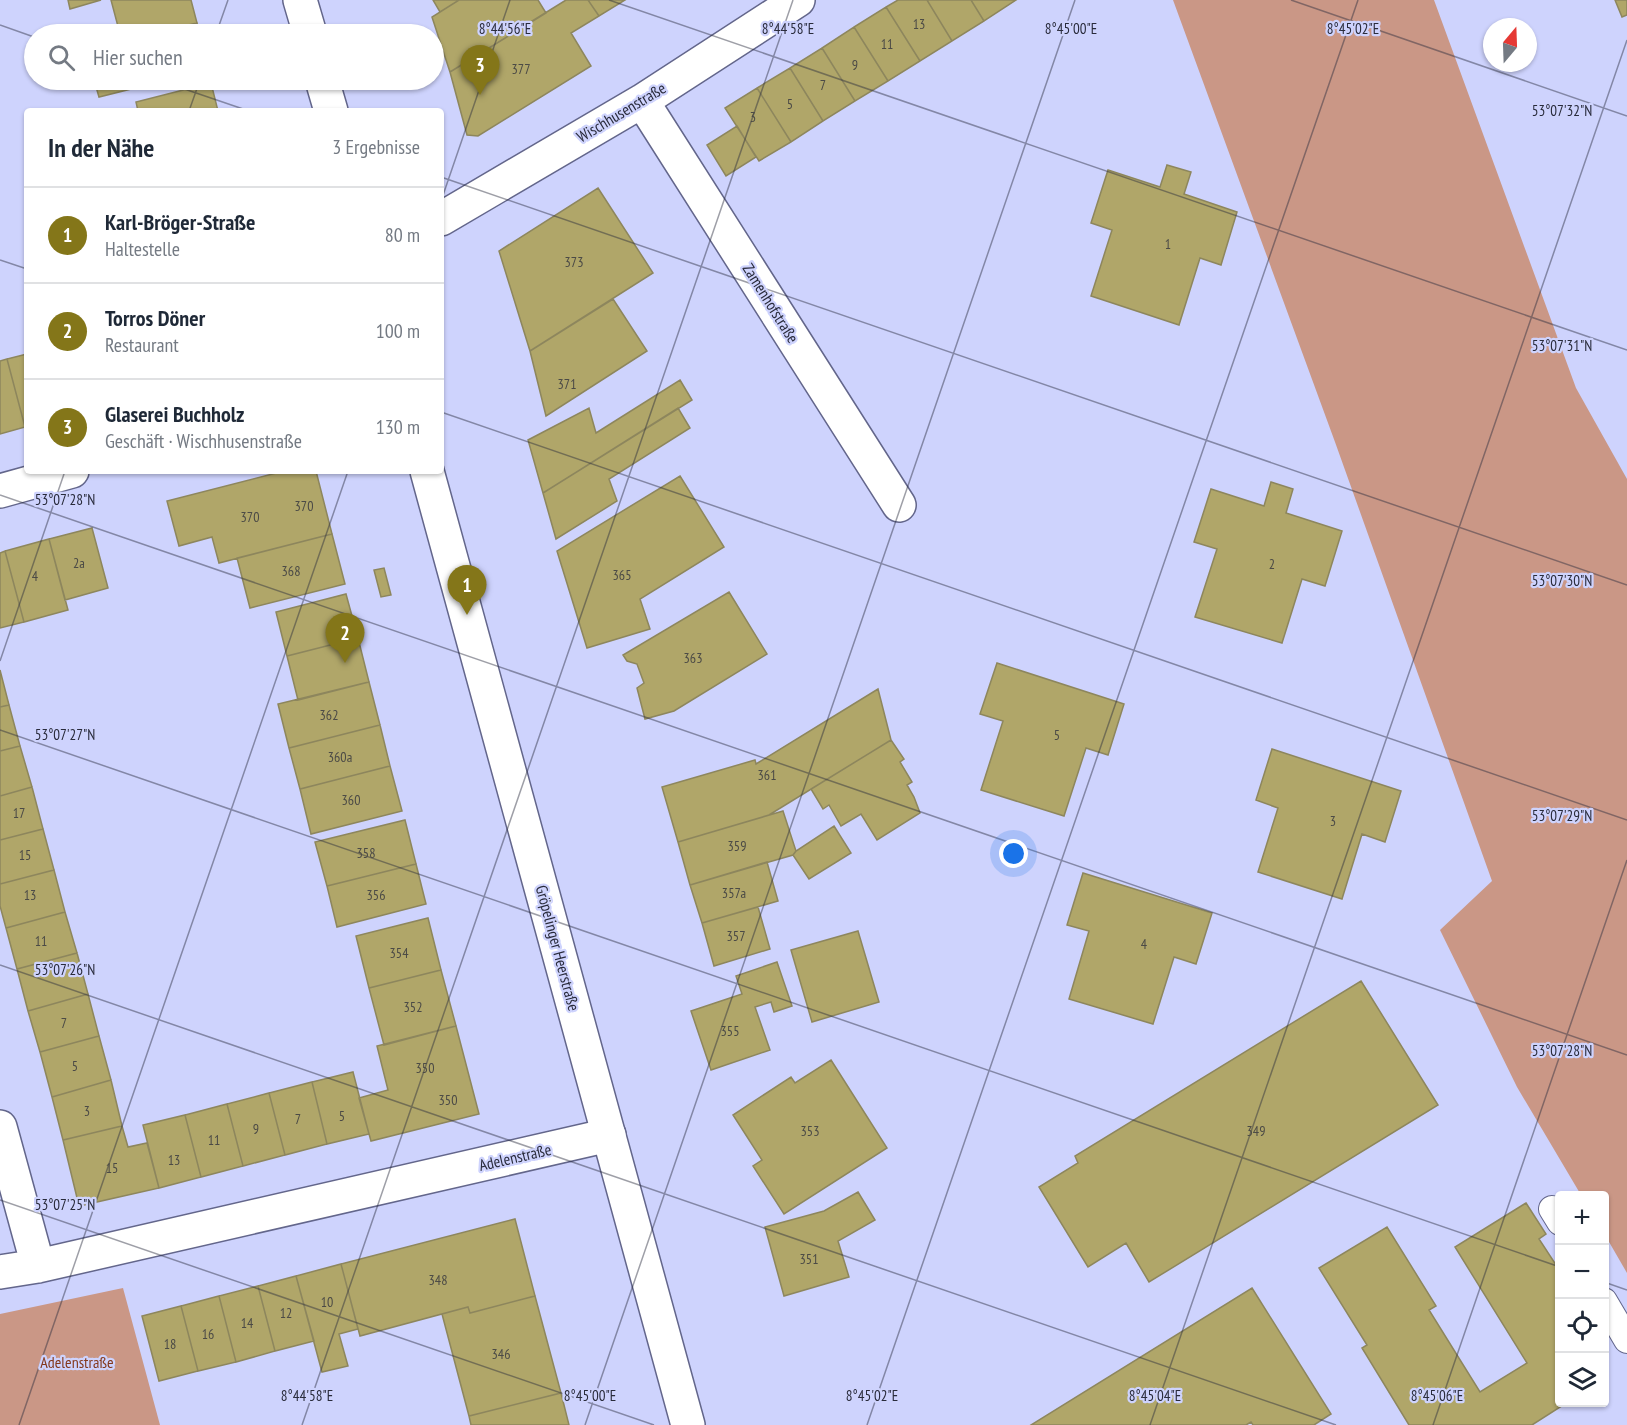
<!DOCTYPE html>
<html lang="de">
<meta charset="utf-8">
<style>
:root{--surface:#fff;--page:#f6f6f7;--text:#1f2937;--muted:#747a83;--line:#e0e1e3;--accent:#847619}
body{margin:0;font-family:"PT Sans Narrow",sans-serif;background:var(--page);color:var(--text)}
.controls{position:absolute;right:18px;bottom:18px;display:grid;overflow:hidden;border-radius:6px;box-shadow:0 2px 4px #0004}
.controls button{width:54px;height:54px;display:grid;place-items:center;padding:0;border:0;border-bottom:2px solid var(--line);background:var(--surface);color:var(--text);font:30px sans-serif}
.compass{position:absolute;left:1483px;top:18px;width:54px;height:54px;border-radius:50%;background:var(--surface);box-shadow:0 2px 4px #0004;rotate:19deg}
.you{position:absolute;left:1014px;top:854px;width:21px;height:21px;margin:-15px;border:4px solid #fff;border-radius:50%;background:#1a73e8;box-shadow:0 0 0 9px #1a73e833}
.badge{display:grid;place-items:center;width:39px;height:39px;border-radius:50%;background:var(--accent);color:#fff;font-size:20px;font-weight:700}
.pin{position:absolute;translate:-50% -50px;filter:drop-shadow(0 2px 3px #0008)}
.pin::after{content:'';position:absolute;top:32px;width:21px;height:18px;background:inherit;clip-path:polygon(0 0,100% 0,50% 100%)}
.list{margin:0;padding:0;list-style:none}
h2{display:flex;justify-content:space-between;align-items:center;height:78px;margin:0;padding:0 24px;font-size:26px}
h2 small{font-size:20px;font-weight:400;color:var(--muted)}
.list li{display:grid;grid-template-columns:39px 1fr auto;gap:18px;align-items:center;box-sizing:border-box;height:96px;padding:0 24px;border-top:2px solid var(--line)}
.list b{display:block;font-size:22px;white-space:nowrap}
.list p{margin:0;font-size:20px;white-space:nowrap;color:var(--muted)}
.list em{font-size:20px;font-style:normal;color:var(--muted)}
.icon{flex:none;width:33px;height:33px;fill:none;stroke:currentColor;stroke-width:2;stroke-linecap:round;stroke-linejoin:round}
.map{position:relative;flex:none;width:1627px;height:1425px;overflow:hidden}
.search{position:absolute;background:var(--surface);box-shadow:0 2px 4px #0004;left:24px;top:24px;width:420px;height:66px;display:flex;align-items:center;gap:15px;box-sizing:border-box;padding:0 21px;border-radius:33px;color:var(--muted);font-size:22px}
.panel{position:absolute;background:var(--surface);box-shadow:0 2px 4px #0004;left:24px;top:108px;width:420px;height:366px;border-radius:6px}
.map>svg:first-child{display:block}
</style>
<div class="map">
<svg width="1627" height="1425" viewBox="0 0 1627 1425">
<rect width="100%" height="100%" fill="#ced3fd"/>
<!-- green -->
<path fill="#ca9786" d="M 1173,0 L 1434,0 L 1576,388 L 1627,479 L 1627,1273 L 1605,1235 L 1604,1196 L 1581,1195 L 1517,1087 L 1440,930 L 1492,881 L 1335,442 Z
M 123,1288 L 160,1425 L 0,1425 L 0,1314 Z"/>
<!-- building -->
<path fill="#b0a669" stroke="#8d865d" stroke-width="1.5" d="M 68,0 L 101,0 L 70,9 Z
M 111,0 L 191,0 L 197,23 L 151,34 L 120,34 Z
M 433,0 L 459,0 L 440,12 Z
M 459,0 L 538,0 L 546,13 L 450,72 L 432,17 Z
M 566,0 L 588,0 L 599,16 L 571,33 L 591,66 L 478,136 L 467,135 L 450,72 Z
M 588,0 L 625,0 L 599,16 Z
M 898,0 L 927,0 L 952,41 L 920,61 L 886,7 Z
M 927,0 L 971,0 L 984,21 L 952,41 Z
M 971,0 L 1016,0 L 984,21 Z
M 1615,0 L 1627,0 L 1627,15 L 1622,17 Z
M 886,7 L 920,61 L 888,81 L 854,27 Z
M 197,23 L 200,34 L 151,34 Z
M 854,27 L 888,81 L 855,101 L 822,48 Z
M 822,48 L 855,101 L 823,121 L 790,68 Z
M 790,68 L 823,121 L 791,142 L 757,88 Z
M 94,80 L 167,80 L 99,97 Z
M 211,83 L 218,111 L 138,111 L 136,102 Z
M 757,88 L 791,142 L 759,161 L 725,108 Z
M 737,126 L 756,157 L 726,176 L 707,145 Z
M 1167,165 L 1191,172 L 1184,194 L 1237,212 L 1221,265 L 1200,258 L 1179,325 L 1091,296 L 1112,230 L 1091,223 L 1108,170 L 1160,187 Z
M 598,188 L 653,273 L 530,351 L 499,251 Z
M 613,299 L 647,351 L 546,416 L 530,351 Z
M 27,354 L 27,426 L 25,427 L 7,359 Z
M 7,359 L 25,427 L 0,434 L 0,361 Z
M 680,380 L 692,400 L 543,493 L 528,440 L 589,408 L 596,433 Z
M 678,408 L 690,428 L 609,479 L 617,501 L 556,539 L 543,493 Z
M 284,471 L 316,471 L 332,534 L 219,563 L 212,537 L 179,546 L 167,501 Z
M 680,476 L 724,547 L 640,599 L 650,629 L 587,648 L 557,551 Z
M 1271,482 L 1293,489 L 1286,513 L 1342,531 L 1325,586 L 1302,579 L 1282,643 L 1195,617 L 1217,549 L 1194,542 L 1211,489 L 1264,506 Z
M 92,528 L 108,588 L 65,600 L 49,539 Z
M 332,534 L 345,584 L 250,608 L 237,558 Z
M 49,539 L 68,610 L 24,622 L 5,551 Z
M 5,551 L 24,622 L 0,628 L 0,553 Z
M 384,568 L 391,595 L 381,597 L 374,570 Z
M 729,592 L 767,654 L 674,711 L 645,719 L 637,688 L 644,683 L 637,664 L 627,661 L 623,655 Z
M 346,594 L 358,638 L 287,656 L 276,612 Z
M 358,638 L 369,682 L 298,700 L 287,656 Z
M 997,663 L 1124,704 L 1108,755 L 1086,748 L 1064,816 L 981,790 L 1003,721 L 980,714 Z
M 0,670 L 9,705 L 0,707 Z
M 369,682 L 380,725 L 289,748 L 278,704 Z
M 878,689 L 891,740 L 769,815 L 678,842 L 662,787 L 755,760 L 756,764 Z
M 9,705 L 20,746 L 0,751 L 0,707 Z
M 380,725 L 390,766 L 300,789 L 289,748 Z
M 891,740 L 904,759 L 900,762 L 912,782 L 907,785 L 914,797 L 920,813 L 877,840 L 861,814 L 841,826 L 829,805 L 823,809 L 811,789 Z
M 20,746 L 32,787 L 0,796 L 0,751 Z
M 1272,749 L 1401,791 L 1385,842 L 1362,834 L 1342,899 L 1258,872 L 1278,808 L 1256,800 Z
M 390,766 L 402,811 L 311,834 L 300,789 Z
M 32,787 L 43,829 L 0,840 L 0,796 Z
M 783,811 L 796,851 L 793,855 L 690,885 L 678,842 Z
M 405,820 L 416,864 L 327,886 L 315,842 Z
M 834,826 L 851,853 L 809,879 L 793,855 L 796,851 Z
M 43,829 L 54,870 L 0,884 L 0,840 Z
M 767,862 L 778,901 L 702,923 L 690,885 Z
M 416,864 L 426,904 L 337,927 L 327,886 Z
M 54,870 L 65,912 L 6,928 L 0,906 L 0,884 Z
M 1083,873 L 1212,913 L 1196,964 L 1174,957 L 1153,1024 L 1069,999 L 1089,931 L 1067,925 Z
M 758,907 L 770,949 L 714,966 L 702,923 Z
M 65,912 L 77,953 L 17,969 L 6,928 Z
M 428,918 L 441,970 L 369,988 L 356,936 Z
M 858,931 L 879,1002 L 812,1022 L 791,950 Z
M 77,953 L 88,994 L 28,1011 L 17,969 Z
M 777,962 L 792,1006 L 774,1012 L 771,1002 L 755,1007 L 770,1050 L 711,1070 L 691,1011 L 742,994 L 736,976 Z
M 441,970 L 456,1026 L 384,1045 L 369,988 Z
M 1361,981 L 1438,1105 L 1149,1282 L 1126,1243 L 1088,1267 L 1039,1187 L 1078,1163 L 1075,1156 Z
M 88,994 L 99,1036 L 40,1052 L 28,1011 Z
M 456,1026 L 479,1114 L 371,1141 L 359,1098 L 388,1090 L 377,1046 Z
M 99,1036 L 111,1080 L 52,1097 L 40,1052 Z
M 831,1060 L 887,1148 L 784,1214 L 753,1166 L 762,1160 L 733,1115 L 791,1077 L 795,1083 Z
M 353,1072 L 369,1134 L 327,1144 L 312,1082 Z
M 111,1080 L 122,1126 L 63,1140 L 52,1097 Z
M 312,1082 L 327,1144 L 285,1155 L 269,1093 Z
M 269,1093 L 285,1155 L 243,1166 L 227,1104 Z
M 227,1104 L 243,1166 L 201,1177 L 185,1115 Z
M 185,1115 L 201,1177 L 159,1188 L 143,1125 Z
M 122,1126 L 128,1147 L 147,1143 L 159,1188 L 79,1206 L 63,1140 Z
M 858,1192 L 875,1220 L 838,1241 L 849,1277 L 784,1296 L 765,1227 L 824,1211 Z
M 1526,1203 L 1546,1234 L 1539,1239 L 1560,1271 L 1560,1402 L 1568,1402 L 1532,1425 L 1409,1425 L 1362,1348 L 1367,1345 L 1319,1268 L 1387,1227 L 1436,1306 L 1429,1310 L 1480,1392 L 1527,1363 L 1455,1247 Z
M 515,1219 L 535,1296 L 470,1313 L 468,1307 L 360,1336 L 341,1264 Z
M 341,1264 L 358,1329 L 339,1334 L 348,1366 L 322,1372 L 296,1276 Z
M 296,1276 L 314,1341 L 275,1351 L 258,1286 Z
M 258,1286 L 275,1351 L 236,1362 L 219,1296 Z
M 1252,1288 L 1331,1414 L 1314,1425 L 1253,1425 L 1251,1422 L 1246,1425 L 1031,1425 Z
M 219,1296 L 236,1362 L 198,1371 L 181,1306 Z
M 535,1296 L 561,1393 L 469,1416 L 442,1314 L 468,1307 L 470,1313 Z
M 181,1306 L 198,1371 L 159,1381 L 142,1316 Z
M 561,1393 L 569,1425 L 471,1425 L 469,1416 Z"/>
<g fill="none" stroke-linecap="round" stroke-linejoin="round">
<!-- service casing -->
<g stroke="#63668b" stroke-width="28">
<path id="service" d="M 1552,1209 L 1560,1222
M 1604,1301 L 1627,1340"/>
</g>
<!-- minor casing -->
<g stroke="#63668b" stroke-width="36">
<path id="minor" d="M 642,101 L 899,505
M 441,219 L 642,101 L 798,0
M 0,491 L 72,471
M 0,1127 L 38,1266
M 0,1272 L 38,1266 L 609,1135"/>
</g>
<!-- secondary casing -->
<g stroke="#63668b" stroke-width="36">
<path id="secondary" d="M 300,0 L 310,34
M 322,80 L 331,111
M 427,471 L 688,1425"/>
</g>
<!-- service -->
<use href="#service" stroke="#fff" stroke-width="26"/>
<!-- minor -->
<use href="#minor" stroke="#fff" stroke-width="33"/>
<!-- secondary -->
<use href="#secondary" stroke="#fff" stroke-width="33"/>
</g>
<!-- ticks -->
<path fill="none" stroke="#292b3b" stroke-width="1.5" stroke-opacity="0.45" d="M 609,0 L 1627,350M 1291,0 L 1627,116M 0,25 L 34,37M 216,34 L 228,0M 158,80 L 249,111M 189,111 L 200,80M 441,177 L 1627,585M 441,201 L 510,0M 0,260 L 27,269M 441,412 L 1627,820M 0,495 L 1627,1055M 0,661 L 65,471M 0,730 L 1560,1267M 0,965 L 1336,1425M 0,1200 L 654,1425M 1604,1282 L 1627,1290M 19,1425 L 348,471M 302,1425 L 793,0M 585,1425 L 1075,0M 867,1425 L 1358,0M 1150,1425 L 1627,40M 1433,1425 L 1627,860"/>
<g text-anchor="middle" stroke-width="4.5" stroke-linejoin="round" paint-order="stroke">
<!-- number labels -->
<g font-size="14" fill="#4b4a46">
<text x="919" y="29">13</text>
<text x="887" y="49">11</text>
<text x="855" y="70">9</text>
<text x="521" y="74">377</text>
<text x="823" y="90">7</text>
<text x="790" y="109">5</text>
<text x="753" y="122">3</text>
<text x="1168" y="249">1</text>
<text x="574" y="267">373</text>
<text x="567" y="389">371</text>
<text x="304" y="511">370</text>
<text x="250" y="522">370</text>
<text x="79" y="568">2a</text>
<text x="1272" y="569">2</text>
<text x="291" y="576">368</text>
<text x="622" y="580">365</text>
<text x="35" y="581">4</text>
<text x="693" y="663">363</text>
<text x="329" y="720">362</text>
<text x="1057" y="740">5</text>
<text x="340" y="762">360a</text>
<text x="767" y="780">361</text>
<text x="351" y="805">360</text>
<text x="19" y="818">17</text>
<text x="1333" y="826">3</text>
<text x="737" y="851">359</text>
<text x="366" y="858">358</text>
<text x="25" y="860">15</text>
<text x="734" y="898">357a</text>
<text x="30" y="900">13</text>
<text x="376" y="900">356</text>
<text x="736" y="941">357</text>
<text x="41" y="946">11</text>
<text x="1144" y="949">4</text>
<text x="399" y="958">354</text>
<text x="413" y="1012">352</text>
<text x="64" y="1028">7</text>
<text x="730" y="1036">355</text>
<text x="75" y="1071">5</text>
<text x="425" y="1073">350</text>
<text x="448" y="1105">350</text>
<text x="87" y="1116">3</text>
<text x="342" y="1121">5</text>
<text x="298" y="1124">7</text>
<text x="256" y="1134">9</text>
<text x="810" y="1136">353</text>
<text x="1256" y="1136">349</text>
<text x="214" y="1145">11</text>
<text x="174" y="1165">13</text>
<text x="112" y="1173">15</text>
<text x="809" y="1264">351</text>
<text x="438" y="1285">348</text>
<text x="327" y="1307">10</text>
<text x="286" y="1318">12</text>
<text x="247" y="1328">14</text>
<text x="208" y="1339">16</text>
<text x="170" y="1349">18</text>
<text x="501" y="1359">346</text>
</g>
<!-- street labels -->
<g font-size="16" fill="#292b3b" stroke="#ced3fd">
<text transform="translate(621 112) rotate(-31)" y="6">Wischhusenstraße</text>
<text transform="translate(771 303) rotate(58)" y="6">Zamenhofstraße</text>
<text transform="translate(558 948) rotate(75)" y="6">Gröpelinger Heerstraße</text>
<text transform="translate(515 1157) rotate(-13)" y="6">Adelenstraße</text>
</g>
<!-- park labels -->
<g font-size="16" fill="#83381c" stroke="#ced3fd">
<text x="77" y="1368">Adelenstraße</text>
</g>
</g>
<g font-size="15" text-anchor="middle" fill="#292b3b" stroke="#ced3fd" stroke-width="4.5" stroke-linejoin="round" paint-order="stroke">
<text x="505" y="34">8°44'56"E</text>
<text x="788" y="34">8°44'58"E</text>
<text x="1071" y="34">8°45'00"E</text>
<text x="1353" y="34">8°45'02"E</text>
<text x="1562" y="116">53°07'32"N</text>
<text x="1562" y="351">53°07'31"N</text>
<text x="65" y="505">53°07'28"N</text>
<text x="1562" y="586">53°07'30"N</text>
<text x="65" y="740">53°07'27"N</text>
<text x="1562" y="821">53°07'29"N</text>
<text x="65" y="975">53°07'26"N</text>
<text x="1562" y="1056">53°07'28"N</text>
<text x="65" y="1210">53°07'25"N</text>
<text x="307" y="1401">8°44'58"E</text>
<text x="590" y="1401">8°45'00"E</text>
<text x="872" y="1401">8°45'02"E</text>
<text x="1155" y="1401">8°45'04"E</text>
<text x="1437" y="1401">8°45'06"E</text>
</g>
</svg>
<div class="controls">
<button>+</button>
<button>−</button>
<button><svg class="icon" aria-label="locate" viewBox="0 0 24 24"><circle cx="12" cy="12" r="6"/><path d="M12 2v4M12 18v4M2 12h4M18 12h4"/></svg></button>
<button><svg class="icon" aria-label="layers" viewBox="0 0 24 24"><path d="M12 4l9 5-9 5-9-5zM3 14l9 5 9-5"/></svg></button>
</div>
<svg class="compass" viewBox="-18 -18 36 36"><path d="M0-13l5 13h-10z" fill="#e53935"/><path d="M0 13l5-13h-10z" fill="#747a83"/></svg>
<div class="you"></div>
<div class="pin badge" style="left:467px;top:615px">1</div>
<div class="pin badge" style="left:345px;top:663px">2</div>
<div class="pin badge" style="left:480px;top:95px">3</div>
<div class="search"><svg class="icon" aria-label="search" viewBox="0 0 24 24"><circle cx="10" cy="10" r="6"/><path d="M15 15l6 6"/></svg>Hier suchen</div>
<section class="panel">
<h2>In der Nähe<small>3 Ergebnisse</small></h2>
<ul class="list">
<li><span class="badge">1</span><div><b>Karl-Bröger-Straße</b><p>Haltestelle</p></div><em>80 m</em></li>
<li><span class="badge">2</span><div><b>Torros Döner</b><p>Restaurant</p></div><em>100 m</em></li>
<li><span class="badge">3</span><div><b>Glaserei Buchholz</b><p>Geschäft · Wischhusenstraße</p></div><em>130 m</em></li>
</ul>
</section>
</div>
